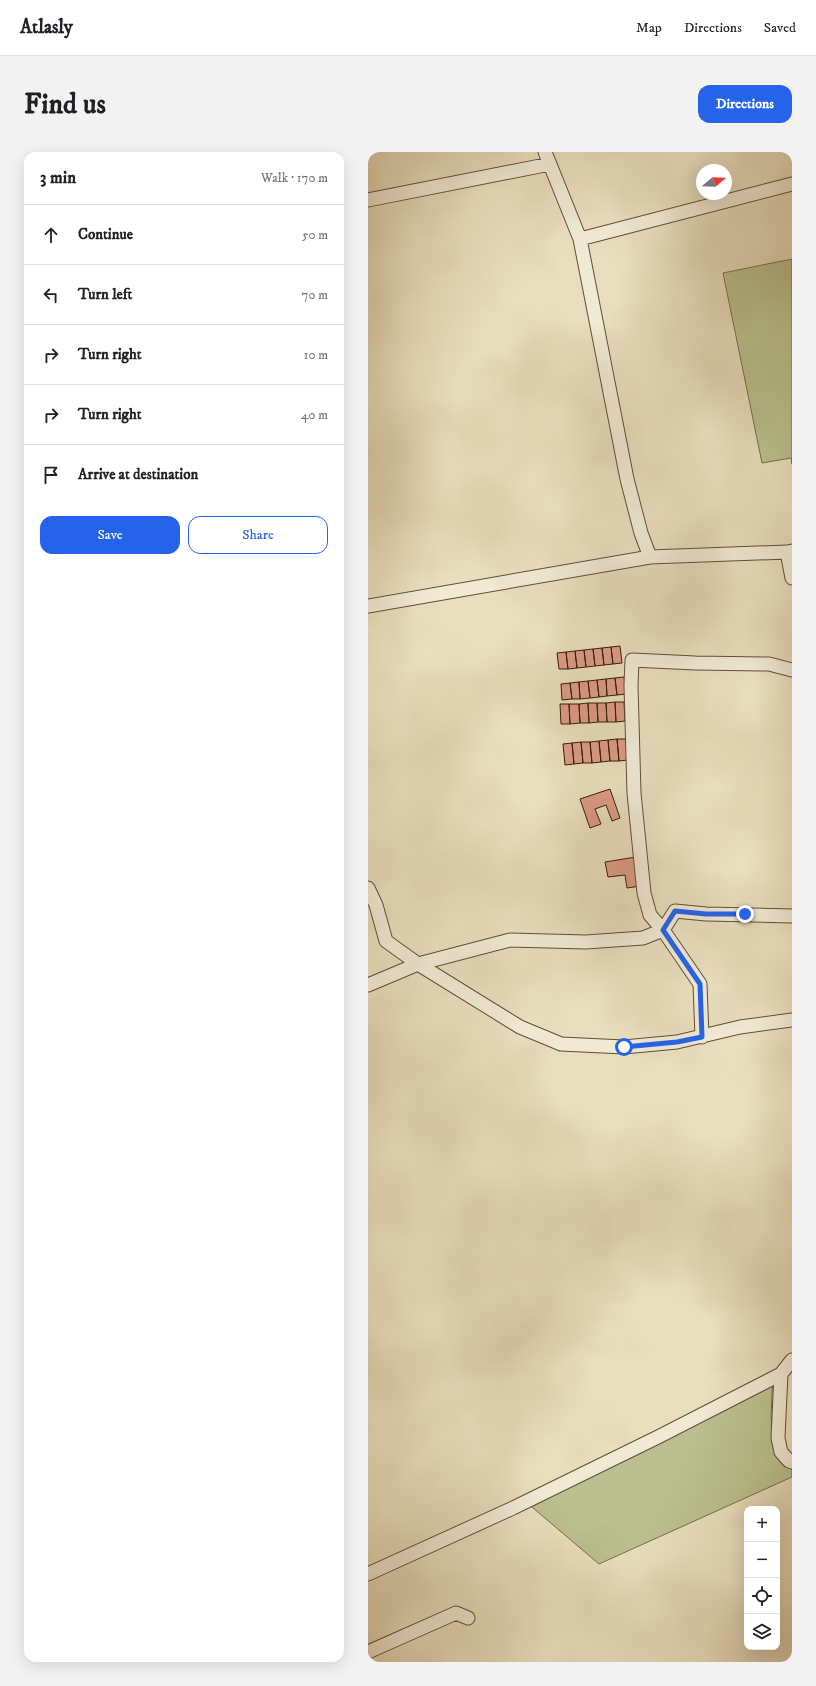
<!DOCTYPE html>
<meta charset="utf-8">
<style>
:root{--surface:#fff;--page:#f2f2f2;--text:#202124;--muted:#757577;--line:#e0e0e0;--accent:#2563eb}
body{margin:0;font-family:"IM FELL DW Pica",serif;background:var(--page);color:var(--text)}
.controls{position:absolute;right:12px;bottom:12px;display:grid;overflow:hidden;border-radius:8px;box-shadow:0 4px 16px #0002}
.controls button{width:36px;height:36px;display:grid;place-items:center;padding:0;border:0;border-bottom:1px solid var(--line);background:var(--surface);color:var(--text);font:20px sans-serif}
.compass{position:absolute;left:328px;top:12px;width:36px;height:36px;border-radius:50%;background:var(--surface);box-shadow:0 4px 16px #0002;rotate:71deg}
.stop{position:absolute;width:12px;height:12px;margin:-9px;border:3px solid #2563eb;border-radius:50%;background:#fff}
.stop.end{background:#2563eb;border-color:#fff;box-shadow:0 1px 4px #0008}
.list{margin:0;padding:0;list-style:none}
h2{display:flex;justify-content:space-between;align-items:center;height:52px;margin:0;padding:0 16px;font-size:17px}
h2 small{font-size:13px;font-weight:400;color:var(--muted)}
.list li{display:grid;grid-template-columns:26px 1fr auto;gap:12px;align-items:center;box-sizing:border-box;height:60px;padding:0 16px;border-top:1px solid var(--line)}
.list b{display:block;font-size:15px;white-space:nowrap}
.list em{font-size:13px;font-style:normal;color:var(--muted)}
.actions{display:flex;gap:8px;padding:12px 16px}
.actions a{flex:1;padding:9px 0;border:1px solid var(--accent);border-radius:12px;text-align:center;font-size:14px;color:var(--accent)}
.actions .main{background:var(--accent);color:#fff}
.icon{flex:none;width:22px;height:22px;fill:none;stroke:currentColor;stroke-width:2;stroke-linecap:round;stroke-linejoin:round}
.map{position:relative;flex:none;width:424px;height:1510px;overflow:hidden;border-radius:12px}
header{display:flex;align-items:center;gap:24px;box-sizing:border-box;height:56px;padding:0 20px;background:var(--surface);border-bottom:1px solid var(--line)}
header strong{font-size:19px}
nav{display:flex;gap:22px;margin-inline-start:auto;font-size:14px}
.intro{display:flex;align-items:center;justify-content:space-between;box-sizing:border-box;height:96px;padding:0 24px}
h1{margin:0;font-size:28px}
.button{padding:10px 18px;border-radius:12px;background:var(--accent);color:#fff;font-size:14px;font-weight:700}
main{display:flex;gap:24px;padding:0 24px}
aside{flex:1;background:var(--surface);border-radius:12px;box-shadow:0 4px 16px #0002}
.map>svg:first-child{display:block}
</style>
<header>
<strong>Atlasly</strong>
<nav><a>Map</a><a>Directions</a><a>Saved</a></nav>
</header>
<div class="intro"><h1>Find us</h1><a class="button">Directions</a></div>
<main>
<aside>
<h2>3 min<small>Walk · 170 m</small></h2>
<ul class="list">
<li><svg class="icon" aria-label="ahead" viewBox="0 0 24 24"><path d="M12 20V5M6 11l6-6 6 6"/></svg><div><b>Continue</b></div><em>50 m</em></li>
<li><svg class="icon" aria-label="left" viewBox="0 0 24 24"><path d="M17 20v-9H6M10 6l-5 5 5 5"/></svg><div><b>Turn left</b></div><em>70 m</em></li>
<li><svg class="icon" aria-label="right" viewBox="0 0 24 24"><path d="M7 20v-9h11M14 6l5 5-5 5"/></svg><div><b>Turn right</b></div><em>10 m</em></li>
<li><svg class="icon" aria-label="right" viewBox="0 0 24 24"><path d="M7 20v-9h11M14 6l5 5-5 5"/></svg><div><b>Turn right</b></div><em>40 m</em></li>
<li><svg class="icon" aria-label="arrive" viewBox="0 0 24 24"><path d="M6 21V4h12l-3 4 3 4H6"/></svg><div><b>Arrive at destination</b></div></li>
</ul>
<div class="actions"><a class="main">Save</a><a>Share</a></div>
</aside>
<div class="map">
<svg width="424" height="1510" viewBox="0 0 424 1510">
<rect width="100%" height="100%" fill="#e8ddbd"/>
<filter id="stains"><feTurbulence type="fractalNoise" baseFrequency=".005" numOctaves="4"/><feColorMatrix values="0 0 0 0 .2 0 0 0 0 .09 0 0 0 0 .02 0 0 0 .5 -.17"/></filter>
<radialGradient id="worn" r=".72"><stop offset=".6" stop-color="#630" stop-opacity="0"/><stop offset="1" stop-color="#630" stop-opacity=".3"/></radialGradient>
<!-- green -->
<path fill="#bac08e" stroke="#786e4c" d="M 424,107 L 424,312 L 423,306 L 394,311 L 355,121 Z
M 405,1219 L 403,1264 L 406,1299 L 419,1312 L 424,1313 L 424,1325 L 231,1412 L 158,1350 Z"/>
<!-- building -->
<path fill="#dc9a86" stroke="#361d09" d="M 252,494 L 254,511 L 245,512 L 243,495 Z
M 243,495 L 245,512 L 236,513 L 234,496 Z
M 234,496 L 236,513 L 227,514 L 225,497 Z
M 225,497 L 227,514 L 218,515 L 216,498 Z
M 216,498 L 218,515 L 209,516 L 207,499 Z
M 207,499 L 209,516 L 200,517 L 198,500 Z
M 198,500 L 200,517 L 191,517 L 189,501 Z
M 256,525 L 258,542 L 249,543 L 247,526 Z
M 247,526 L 249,543 L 239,544 L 238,527 Z
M 238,527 L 239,544 L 231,545 L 229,528 Z
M 229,528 L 231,545 L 222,546 L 220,529 Z
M 220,529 L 222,546 L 212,547 L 211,530 Z
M 211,530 L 212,547 L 204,547 L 202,531 Z
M 202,531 L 204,547 L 194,548 L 193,532 Z
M 247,550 L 256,550 L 257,569 L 248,570 Z
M 247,550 L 248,570 L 239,570 L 238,551 Z
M 220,551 L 229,551 L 230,570 L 221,571 Z
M 220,551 L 221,571 L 212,571 L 211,552 Z
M 229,551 L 238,551 L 239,570 L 230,570 Z
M 192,552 L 201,552 L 202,572 L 193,572 Z
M 201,552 L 211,552 L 212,571 L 202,572 Z
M 249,587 L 258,587 L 260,608 L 251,609 Z
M 249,587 L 251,609 L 242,609 L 240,588 Z
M 240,588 L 242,609 L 233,610 L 231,589 Z
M 231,589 L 233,610 L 224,611 L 222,590 Z
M 213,590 L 222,590 L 224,611 L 215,611 Z
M 213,590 L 215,611 L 206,612 L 204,591 Z
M 204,591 L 206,612 L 197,613 L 195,592 Z
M 242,637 L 252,666 L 244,669 L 238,653 L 227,657 L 233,672 L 222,676 L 212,647 Z
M 268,705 L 272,734 L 259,736 L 257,723 L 240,725 L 237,710 Z"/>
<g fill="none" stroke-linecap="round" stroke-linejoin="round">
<!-- minor casing -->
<g stroke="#624d36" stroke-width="15">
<path id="minor" d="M 177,0 L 212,87 L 259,327 L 273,381 L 282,405 L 419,400
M 0,48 L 182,12
M 212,87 L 424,32
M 424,399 L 419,400 L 424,426
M 0,454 L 282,405
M 0,736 L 8,753 L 18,789 L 50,812 L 152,875 L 193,892 L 256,895 L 309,890 L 372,875 L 424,868
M 0,833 L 50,812 L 142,788 L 218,790 L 275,786 L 295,778 L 307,759 L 338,762 L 424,764
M 334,885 L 332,832 L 295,778 L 282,763 L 276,741 L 266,641 L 263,533 L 264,508 L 327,511 L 401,512 L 424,518
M 413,1222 L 410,1286 L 413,1300 L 421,1309 L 424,1310
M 0,1422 L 145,1356 L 290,1285 L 413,1222 L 424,1208
M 0,1500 L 88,1461 L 100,1466"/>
</g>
<!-- minor -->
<use href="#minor" stroke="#f0e9d4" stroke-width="13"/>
</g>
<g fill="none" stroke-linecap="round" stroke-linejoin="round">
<!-- route -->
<path stroke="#2563eb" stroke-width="5" d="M 256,895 L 309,890 L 334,885 L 332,832 L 295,778 L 307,759 L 338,762 L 377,762"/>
</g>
<rect width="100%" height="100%" filter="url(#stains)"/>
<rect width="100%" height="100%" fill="url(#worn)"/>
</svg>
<div class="controls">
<button>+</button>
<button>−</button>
<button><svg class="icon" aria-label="locate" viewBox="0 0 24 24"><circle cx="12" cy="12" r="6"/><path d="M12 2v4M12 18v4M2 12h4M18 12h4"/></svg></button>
<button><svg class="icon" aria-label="layers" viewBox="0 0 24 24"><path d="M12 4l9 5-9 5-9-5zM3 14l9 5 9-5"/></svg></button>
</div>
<svg class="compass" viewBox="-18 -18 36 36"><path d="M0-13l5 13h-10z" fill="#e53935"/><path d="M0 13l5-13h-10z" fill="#757577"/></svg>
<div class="stop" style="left:256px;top:895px"></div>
<div class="stop end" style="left:377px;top:762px"></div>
</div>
</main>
